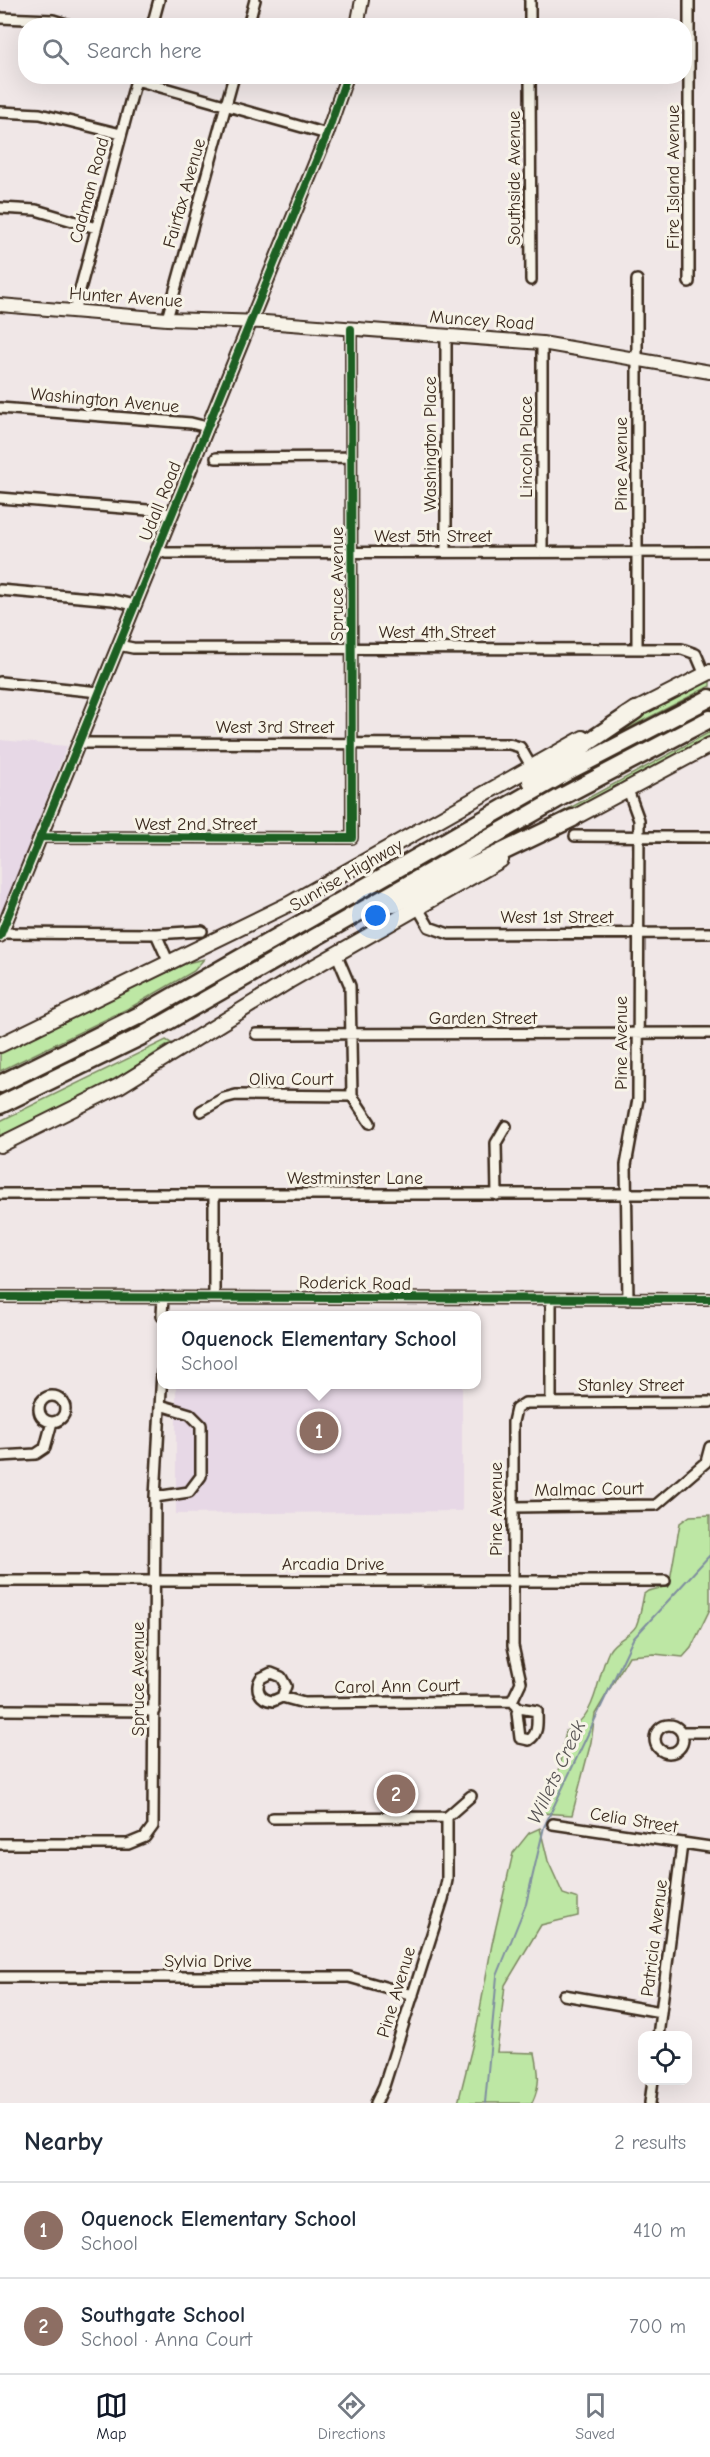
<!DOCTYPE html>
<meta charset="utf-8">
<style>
:root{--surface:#fff;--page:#f2f2f3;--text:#1f2937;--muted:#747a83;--line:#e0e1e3;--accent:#111827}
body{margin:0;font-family:"Comic Neue",sans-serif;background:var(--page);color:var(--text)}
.controls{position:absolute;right:18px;bottom:18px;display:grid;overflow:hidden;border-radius:12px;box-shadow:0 6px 24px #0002}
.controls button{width:54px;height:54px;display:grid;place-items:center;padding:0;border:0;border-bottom:2px solid var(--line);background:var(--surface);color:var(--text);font:30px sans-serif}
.you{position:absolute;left:376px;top:916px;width:21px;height:21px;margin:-15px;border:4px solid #fff;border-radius:50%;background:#1a73e8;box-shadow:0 0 0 9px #1a73e833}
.badge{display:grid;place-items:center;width:39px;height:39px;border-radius:50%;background:var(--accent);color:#fff;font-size:20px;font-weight:700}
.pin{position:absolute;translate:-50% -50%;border:3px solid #fff;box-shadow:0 2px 6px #0006}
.popup{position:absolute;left:157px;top:1311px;width:324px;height:78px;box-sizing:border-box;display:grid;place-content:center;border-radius:12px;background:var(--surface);filter:drop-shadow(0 2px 4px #0005);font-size:20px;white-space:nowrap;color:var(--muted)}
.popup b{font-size:22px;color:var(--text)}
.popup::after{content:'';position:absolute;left:50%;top:100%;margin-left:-12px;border:12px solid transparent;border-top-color:var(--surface)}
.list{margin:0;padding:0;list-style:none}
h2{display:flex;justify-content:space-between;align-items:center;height:78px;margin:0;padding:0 24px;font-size:26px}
h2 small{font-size:20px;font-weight:400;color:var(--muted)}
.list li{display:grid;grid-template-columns:39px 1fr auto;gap:18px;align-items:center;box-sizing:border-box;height:96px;padding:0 24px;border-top:2px solid var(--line)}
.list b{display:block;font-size:22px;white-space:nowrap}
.list p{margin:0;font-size:20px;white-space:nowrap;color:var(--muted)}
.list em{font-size:20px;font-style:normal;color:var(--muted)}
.icon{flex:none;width:33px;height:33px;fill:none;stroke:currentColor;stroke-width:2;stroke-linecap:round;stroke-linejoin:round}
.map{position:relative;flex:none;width:710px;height:2103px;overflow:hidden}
.search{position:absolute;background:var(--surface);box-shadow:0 6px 24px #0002;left:18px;right:18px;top:18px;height:66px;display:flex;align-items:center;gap:15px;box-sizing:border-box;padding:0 21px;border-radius:24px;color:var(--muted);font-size:22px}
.sheet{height:270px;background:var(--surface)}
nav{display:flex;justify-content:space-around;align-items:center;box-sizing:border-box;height:84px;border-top:2px solid var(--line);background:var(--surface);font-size:16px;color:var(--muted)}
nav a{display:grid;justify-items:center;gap:3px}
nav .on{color:var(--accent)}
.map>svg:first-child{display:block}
</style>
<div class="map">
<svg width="710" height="2103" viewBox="0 0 710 2103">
<rect width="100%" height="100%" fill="#f0e7e7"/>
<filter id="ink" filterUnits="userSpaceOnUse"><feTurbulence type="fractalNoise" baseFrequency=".0167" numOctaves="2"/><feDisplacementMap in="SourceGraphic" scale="12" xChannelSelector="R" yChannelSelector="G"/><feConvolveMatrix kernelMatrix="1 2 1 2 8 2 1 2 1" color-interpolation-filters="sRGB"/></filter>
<g filter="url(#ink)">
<!-- built -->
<path fill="#e7d8e6" d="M 0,740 L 67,746 L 0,920 Z
M 176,1385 L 462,1385 L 462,1511 L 176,1514 Z"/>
<!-- green -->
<path fill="#bde7a4" stroke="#7c8861" stroke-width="1.5" d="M 710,679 L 710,686 L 598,744 L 648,711 Z
M 710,732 L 710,740 L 541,831 L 507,842 Z
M 204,959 L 194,971 L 133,1006 L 0,1071 L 0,1050 L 187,963 Z
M 166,1040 L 171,1043 L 84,1100 L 0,1136 L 0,1121 Z
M 710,1515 L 710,1609 L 691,1648 L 683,1657 L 654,1654 L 629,1656 L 595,1714 L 591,1742 L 572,1815 L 541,1813 L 557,1777 L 566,1731 C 599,1715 595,1680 609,1651 C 615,1639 630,1637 636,1626 C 640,1617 642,1604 644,1594 L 648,1591 L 669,1586 L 680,1523 L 690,1516 Z
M 540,1828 L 548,1861 L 563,1894 L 578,1899 L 578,1916 L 541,1925 L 505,1985 L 497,2052 L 535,2053 C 539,2073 541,2084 532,2103 L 458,2103 L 476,2031 L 492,1944 L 513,1853 L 529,1833 Z"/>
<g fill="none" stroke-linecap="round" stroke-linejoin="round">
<!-- stream -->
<path stroke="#7f8e9f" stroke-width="2" d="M 485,2103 L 497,1976 L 526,1904 L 544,1827 L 633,1639 L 710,1555"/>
<!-- minor casing -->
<g stroke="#3b2a1e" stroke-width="14">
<path id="minor" d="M 530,0 L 530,26
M 689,0 L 689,282
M 0,18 L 53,20 L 73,26
M 152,26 L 159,0
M 248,26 L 255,0
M 530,76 L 531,280
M 136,80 L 327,134
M 0,112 L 40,114 L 121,134
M 0,208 L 36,210 L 96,228
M 74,312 L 137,76
M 167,319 L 234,76
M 542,343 L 542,552
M 0,408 L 191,423 L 207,427
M 216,458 L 351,457
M 0,498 L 160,511 L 171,515
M 157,550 L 166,553 L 710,552
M 446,552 L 446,336
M 0,590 L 113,600 L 134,605
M 118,645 L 133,648 L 682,649 L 696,654 L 705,675
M 637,649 L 637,280
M 0,682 L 99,692
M 79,743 L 509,744 L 520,747 L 531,766
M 627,787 L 639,820 L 638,1099 L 626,1165 L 628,1300
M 575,836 L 710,837
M 40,837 L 352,838 L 351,329
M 418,908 L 429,927 L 449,934 L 710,933
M 1,933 L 156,934 L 202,931
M 156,934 L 169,963
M 336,953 L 350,986 L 352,1096
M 256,1034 L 710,1033
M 352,1096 L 370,1123
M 201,1111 L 224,1098 L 236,1095 L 352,1096
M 0,1194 L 710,1194
M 497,1195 L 496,1143 L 506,1126
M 0,1297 L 710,1299
M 214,1297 L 214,1195
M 551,1300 L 551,1402
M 162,1316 L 163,1297
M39 1409a13 13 0 1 1 26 0a13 13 0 1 1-26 0Z
M 0,1456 L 36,1454 L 45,1448 L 52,1422
M 155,1497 L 189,1492 L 201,1476 L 201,1425 L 190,1414 L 160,1405
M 513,1507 L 656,1505 L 706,1462 L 710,1447
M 0,1581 L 665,1581
M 282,1697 L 286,1686 L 281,1677 L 271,1673 L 261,1678 C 254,1689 260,1700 273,1701 L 282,1697 L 304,1703 L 512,1701
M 519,1708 L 537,1711 C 537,1722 539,1734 529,1740 L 520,1738 L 517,1713 L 519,1708 L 512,1701 L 521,1682 L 513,1646 L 513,1422 L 516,1409 L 525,1403 L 710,1402
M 0,1710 L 155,1711
M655 1739a14 14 0 1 1 28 0a14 14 0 1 1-28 0Z
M 681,1732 L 710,1732
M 273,1818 L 447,1817 L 471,1796
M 553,1824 L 710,1847
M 0,1844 L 128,1844 L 145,1837 L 153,1826 L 155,1497 L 162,1372
M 0,1977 L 349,1977 L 413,1995
M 564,1995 L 661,2012
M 658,2036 L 682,1844
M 376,2103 L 384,2086 L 443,1899 L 447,1880 L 447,1817
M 650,2103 L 653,2080"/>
</g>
<!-- tertiary casing -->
<g stroke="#3b2a1e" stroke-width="16">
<path id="tertiary" d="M 357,26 L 362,0
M 0,305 L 167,319 L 265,322 L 542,343 L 710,372
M 0,936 L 327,134 L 347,76"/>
</g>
<!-- secondary casing -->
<g stroke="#3b2a1e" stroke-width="18">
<path id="secondary" d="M 626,715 L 710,672
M 564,823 L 710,745
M 0,1045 L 289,904 L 583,738
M 0,1145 L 119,1086 L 289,981 L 501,860"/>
</g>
<!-- motorway casing -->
<g stroke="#3b2a1e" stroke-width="21">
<path id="motorway" d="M 531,781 L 636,710
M 394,904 L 573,818
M 0,1084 L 142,1014 L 567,772 L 710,698
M 0,1105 L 142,1036 L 563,796 L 710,719"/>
</g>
<!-- minor -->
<use href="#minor" stroke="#f7f3e8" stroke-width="9"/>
<!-- tertiary -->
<use href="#tertiary" stroke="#f7f3e8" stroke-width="12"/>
<!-- secondary -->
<use href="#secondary" stroke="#f7f3e8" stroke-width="14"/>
<!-- motorway -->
<use href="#motorway" stroke="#f7f3e8" stroke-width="16"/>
<!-- cycleway casing -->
<g stroke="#f7f3e8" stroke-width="11">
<path id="cycleway" d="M 40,837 L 352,838 L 351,329
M 0,936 L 327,134 L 347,76
M 0,1297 L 710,1299"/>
</g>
<!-- cycleway -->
<use href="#cycleway" stroke="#1b5e20" stroke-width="8"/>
</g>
</g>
<g text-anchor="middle" stroke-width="6" stroke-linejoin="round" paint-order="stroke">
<!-- street labels -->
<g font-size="18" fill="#3b2a1e" stroke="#f7f3e8">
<text transform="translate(673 177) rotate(-90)" y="6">Fire Island Avenue</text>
<text transform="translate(514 178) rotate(-90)" y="6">Southside Avenue</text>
<text transform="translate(89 190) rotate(-75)" y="6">Cadman Road</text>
<text transform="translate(184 193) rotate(-74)" y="6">Fairfax Avenue</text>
<text transform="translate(126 297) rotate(4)" y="6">Hunter Avenue</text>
<text transform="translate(482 320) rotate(4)" y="6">Muncey Road</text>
<text transform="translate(105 400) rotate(5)" y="6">Washington Avenue</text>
<text transform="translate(430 444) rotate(-90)" y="6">Washington Place</text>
<text transform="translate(526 447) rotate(-90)" y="6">Lincoln Place</text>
<text transform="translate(621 464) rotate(-90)" y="6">Pine Avenue</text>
<text transform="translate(160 501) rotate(-68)" y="6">Udall Road</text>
<text x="433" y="542">West 5th Street</text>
<text transform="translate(337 584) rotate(-90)" y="6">Spruce Avenue</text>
<text x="437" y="638">West 4th Street</text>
<text x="275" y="733">West 3rd Street</text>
<text x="196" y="830">West 2nd Street</text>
<text transform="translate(346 875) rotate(-30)" y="6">Sunrise Highway</text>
<text x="557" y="923">West 1st Street</text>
<text x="483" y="1024">Garden Street</text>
<text transform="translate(621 1043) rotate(-90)" y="6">Pine Avenue</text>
<text x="291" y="1085">Oliva Court</text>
<text x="355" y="1184">Westminster Lane</text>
<text transform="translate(355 1283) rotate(1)" y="6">Roderick Road</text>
<text x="631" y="1391">Stanley Street</text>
<text transform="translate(589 1489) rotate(-1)" y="6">Malmac Court</text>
<text transform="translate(496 1509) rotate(-90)" y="6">Pine Avenue</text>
<text x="333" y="1570">Arcadia Drive</text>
<text transform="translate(138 1679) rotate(-90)" y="6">Spruce Avenue</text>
<text transform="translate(397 1686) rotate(-1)" y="6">Carol Ann Court</text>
<text transform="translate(634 1820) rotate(9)" y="6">Celia Street</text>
<text transform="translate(654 1938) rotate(-83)" y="6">Patricia Avenue</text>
<text x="208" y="1967">Sylvia Drive</text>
<text transform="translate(396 1992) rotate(-73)" y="6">Pine Avenue</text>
</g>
<!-- water labels -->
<g font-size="20" font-style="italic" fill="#585454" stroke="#f7f3e8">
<text transform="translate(556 1772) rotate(-65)" y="7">Willets Creek</text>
</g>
</g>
</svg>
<div class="controls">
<button><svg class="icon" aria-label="locate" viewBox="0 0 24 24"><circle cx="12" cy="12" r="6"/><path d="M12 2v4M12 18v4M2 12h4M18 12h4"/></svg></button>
</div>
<div class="you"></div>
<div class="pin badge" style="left:319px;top:1431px;background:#8d6e63">1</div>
<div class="popup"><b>Oquenock Elementary School</b>School</div>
<div class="pin badge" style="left:396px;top:1794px;background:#8d6e63">2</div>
<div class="search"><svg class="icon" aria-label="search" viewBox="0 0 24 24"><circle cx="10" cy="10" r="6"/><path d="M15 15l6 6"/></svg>Search here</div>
</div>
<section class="sheet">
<h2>Nearby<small>2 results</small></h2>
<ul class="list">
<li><span class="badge" style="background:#8d6e63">1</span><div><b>Oquenock Elementary School</b><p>School</p></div><em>410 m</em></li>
<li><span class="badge" style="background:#8d6e63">2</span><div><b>Southgate School</b><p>School · Anna Court</p></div><em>700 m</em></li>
</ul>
</section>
<nav>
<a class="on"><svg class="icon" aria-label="map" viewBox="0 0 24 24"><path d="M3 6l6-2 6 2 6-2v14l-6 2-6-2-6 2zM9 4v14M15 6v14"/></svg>Map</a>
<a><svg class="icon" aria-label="directions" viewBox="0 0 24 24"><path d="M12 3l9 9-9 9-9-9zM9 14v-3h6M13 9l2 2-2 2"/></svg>Directions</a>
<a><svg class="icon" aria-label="saved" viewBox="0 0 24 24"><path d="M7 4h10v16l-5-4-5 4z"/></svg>Saved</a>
</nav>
